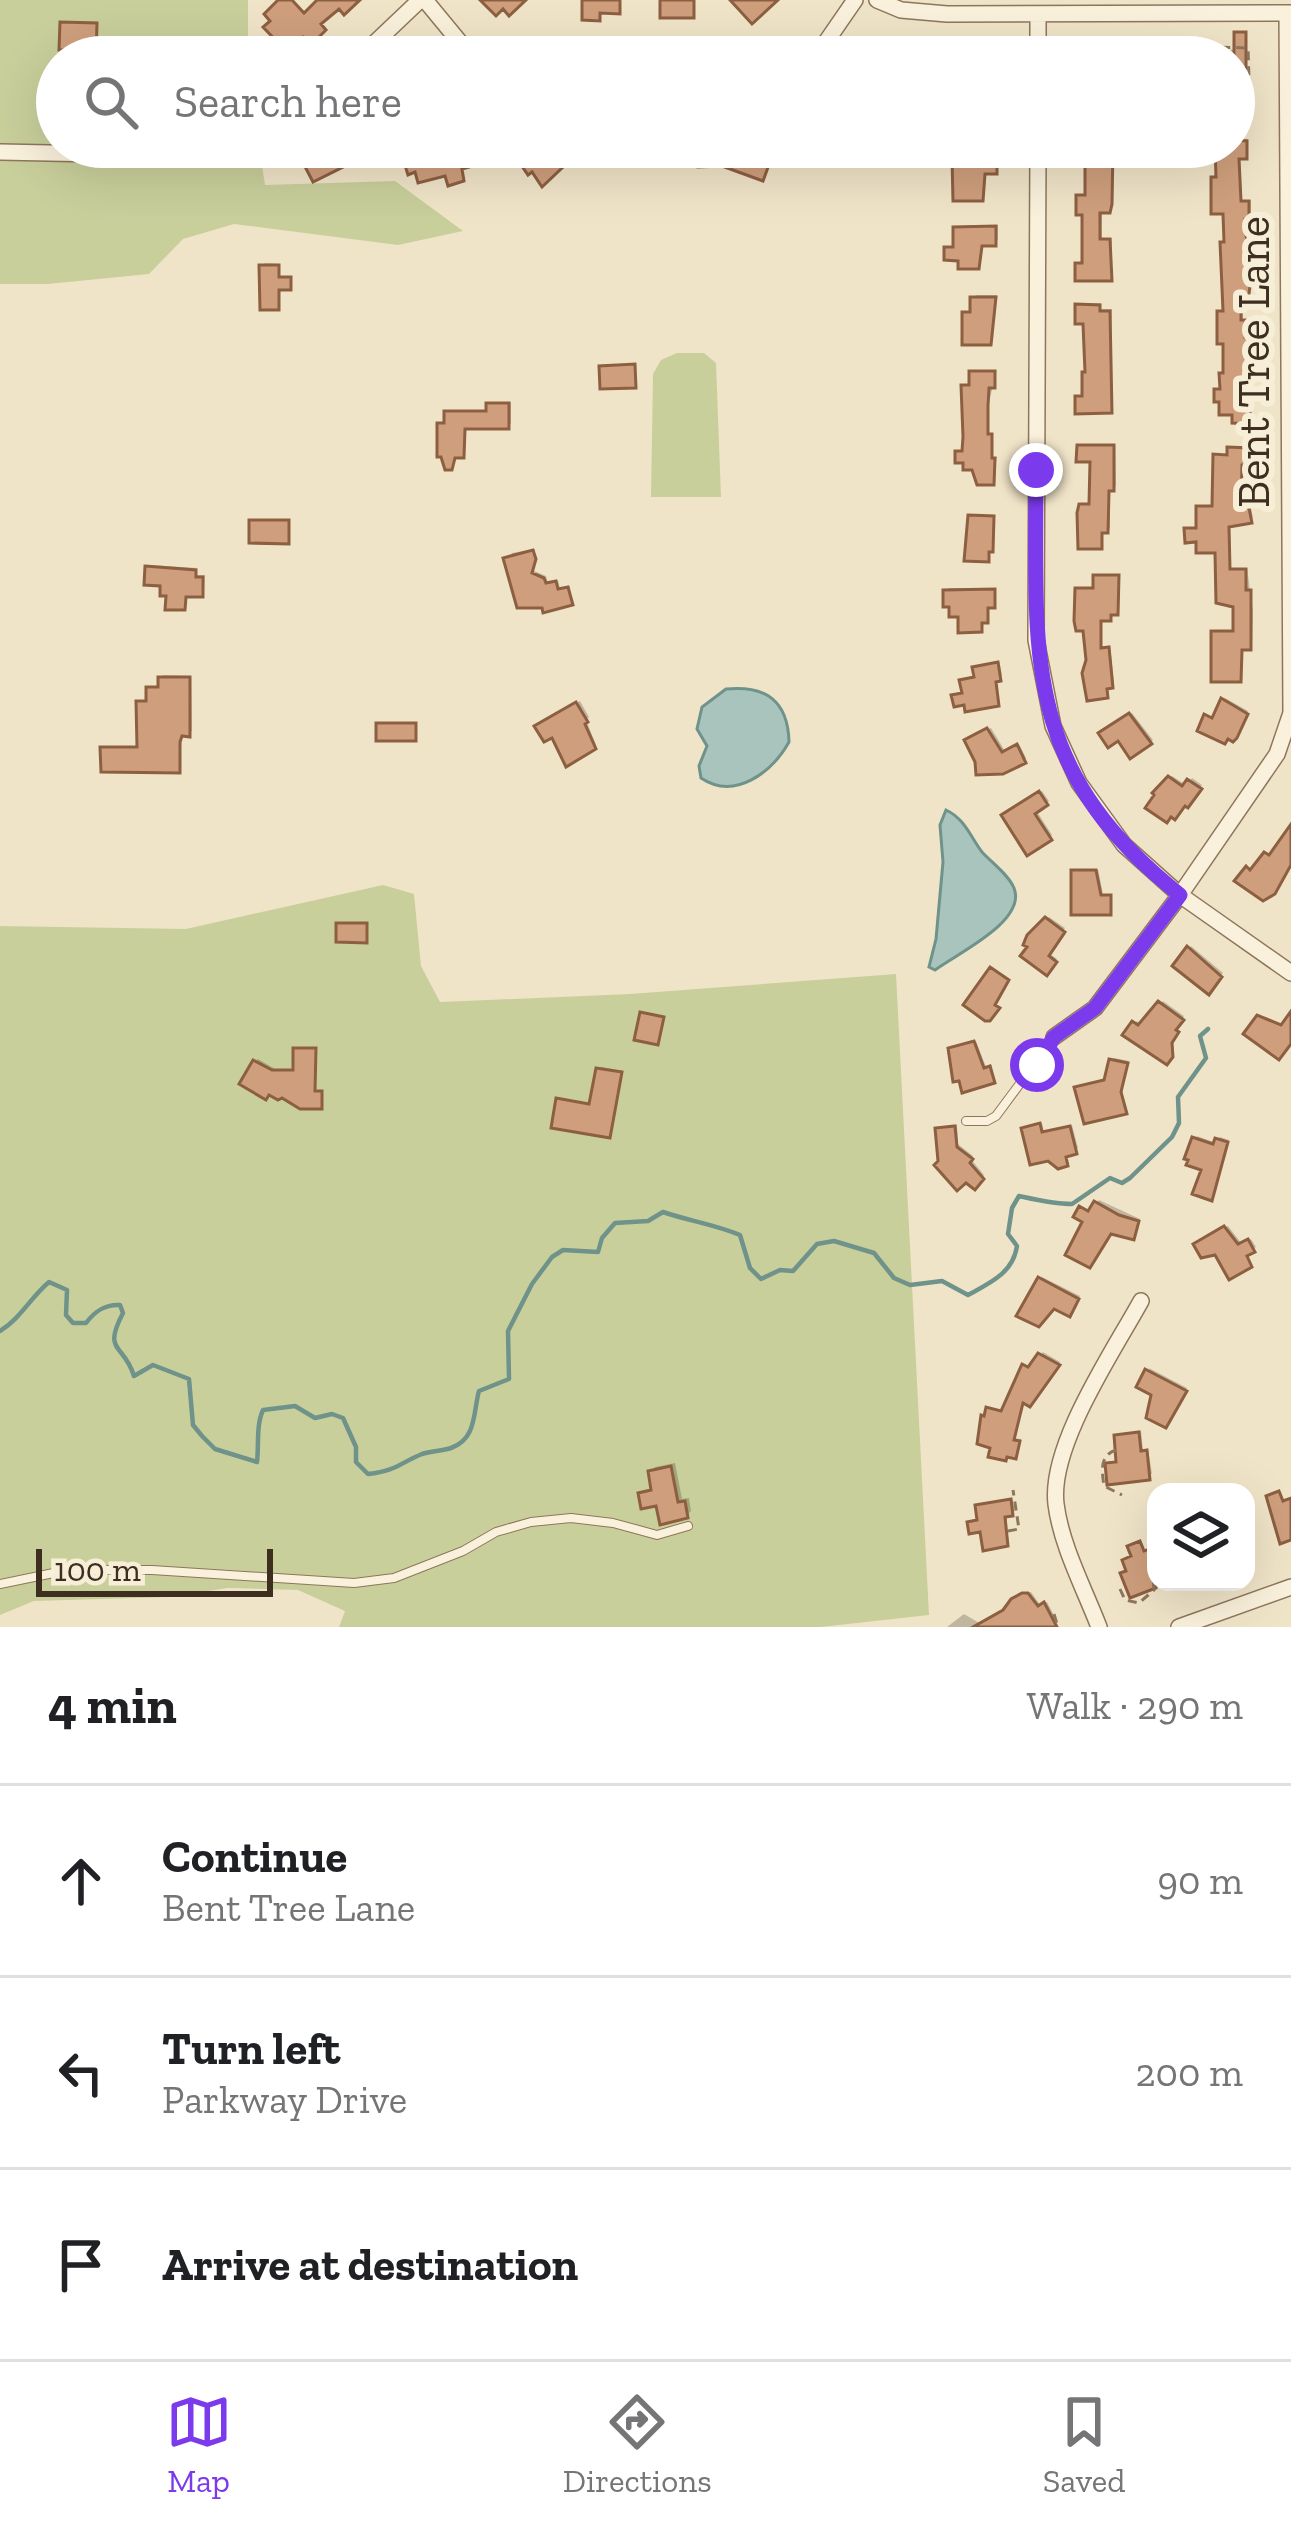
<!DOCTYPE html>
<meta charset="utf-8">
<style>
:root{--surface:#fff;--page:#f6f6f6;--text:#202124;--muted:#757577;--line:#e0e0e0;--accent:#7c3aed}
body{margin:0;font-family:"Zilla Slab",serif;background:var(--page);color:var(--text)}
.controls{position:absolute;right:36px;bottom:36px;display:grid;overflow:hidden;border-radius:24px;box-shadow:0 12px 48px #0002}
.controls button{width:108px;height:108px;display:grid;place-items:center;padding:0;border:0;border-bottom:3px solid var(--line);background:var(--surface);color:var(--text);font:60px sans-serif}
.scale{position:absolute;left:36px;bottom:30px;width:237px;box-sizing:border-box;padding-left:12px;border:6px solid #3d2e20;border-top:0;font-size:33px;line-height:42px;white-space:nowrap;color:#3d2e20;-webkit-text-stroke:9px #f7eed8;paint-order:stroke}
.stop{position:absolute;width:36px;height:36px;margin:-27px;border:9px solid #7c3aed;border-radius:50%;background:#fff}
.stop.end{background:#7c3aed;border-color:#fff;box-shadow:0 3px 12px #0008}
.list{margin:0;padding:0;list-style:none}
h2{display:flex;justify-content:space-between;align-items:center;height:156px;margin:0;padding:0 48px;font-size:51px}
h2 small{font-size:39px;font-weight:400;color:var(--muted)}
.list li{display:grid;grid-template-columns:78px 1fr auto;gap:36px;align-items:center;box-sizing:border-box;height:192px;padding:0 48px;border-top:3px solid var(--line)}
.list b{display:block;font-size:45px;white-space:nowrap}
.list p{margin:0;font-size:39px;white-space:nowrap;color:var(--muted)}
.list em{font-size:39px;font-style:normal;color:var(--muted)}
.icon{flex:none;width:66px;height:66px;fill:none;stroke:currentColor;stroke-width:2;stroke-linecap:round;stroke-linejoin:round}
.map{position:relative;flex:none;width:1291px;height:1627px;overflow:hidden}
.search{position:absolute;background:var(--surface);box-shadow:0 12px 48px #0002;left:36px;right:36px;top:36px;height:132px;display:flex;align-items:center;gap:30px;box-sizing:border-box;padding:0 42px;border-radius:66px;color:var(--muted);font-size:45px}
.sheet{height:732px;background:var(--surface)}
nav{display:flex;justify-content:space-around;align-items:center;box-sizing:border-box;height:168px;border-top:3px solid var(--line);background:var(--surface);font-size:33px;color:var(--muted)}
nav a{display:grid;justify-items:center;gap:6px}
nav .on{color:var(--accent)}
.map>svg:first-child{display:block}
</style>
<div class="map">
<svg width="1291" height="1627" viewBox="0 0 1291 1627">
<rect width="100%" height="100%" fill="#f0e4c8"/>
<!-- green -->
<path fill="#c9cf9b" d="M 0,0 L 248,0 L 248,57 L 57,57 L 57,147 L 259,147 L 265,185 L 395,181 L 463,231 L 398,245 L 234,224 L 183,239 L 149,274 L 48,284 L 0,284 Z
M 677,353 L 704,353 L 716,363 L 721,497 L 651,497 L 653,374 L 661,360 Z
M 383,885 L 414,894 L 421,966 L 440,1002 L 630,994 L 896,974 L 929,1615 L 821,1627 L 339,1627 L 345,1611 L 298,1590 L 228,1588 L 169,1597 L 34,1601 L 0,1615 L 0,926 L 186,929 Z"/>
<!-- water -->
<path fill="#a9c4bc" stroke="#6f938a" stroke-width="3" d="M 726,689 C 766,685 788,701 789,742 C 772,772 735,801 701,778 L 699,766 L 707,746 L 697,729 L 702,707 Z
M 946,810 C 965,819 970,836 982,852 C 992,863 1008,874 1014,888 C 1027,921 958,953 935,970 L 929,967 L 936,939 L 943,862 L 940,825 Z"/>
<!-- shadow -->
<path fill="#0003" d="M 882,38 L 904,52 L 901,57 L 868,57 Z
M 1247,48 L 1247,63 L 1241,66 L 1240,78 L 1242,139 L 1248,139 L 1248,154 L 1240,156 L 1242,200 L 1251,200 L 1251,213 L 1247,218 L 1252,281 L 1250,288 L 1243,291 L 1243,319 L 1246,319 L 1249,336 L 1246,378 L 1251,386 L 1249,421 L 1217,391 L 1223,388 L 1226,370 L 1220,312 L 1226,310 L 1226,211 L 1214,178 L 1219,147 L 1234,147 L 1234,57 L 1219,57 L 1219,51 Z
M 1082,49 L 1116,49 L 1116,57 L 1079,57 Z
M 427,147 L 471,148 L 474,161 L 463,166 L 463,178 Z
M 1079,147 L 1114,147 L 1113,199 L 1109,210 L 1102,210 L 1102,238 L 1112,238 L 1111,278 L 1078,264 L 1085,261 L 1085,212 L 1079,197 L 1088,194 L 1088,155 L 1080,155 Z
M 998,225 L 998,240 L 983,243 L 978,266 L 947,248 L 956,245 L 959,226 Z
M 265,263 L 280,264 L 280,276 L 292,276 L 289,287 L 281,287 L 278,307 L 262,266 Z
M 976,295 L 997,295 L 990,342 L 965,313 L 973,311 Z
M 1080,303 L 1101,303 L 1101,309 L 1112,309 L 1110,410 L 1078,398 L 1085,395 L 1086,321 L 1078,306 Z
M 975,370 L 997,370 L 989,402 L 989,433 L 993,433 L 993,457 L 997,457 L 992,482 L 958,452 L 965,449 L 964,386 L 972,384 Z
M 492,402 L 511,402 L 511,424 L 466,426 L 463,455 L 440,425 L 447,422 L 450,410 L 489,410 Z
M 1082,444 L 1115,444 L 1116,486 L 1110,488 L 1110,528 L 1103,530 L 1101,546 L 1082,505 L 1092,503 L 1093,459 L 1080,446 Z
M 1232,446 L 1252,446 L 1252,460 L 1243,462 L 1242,503 L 1250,502 L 1253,518 L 1230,524 L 1231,568 L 1247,568 L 1253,611 L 1252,644 L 1243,647 L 1240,679 L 1214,632 L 1236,630 L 1236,605 L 1218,550 L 1187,529 L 1199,527 L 1201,505 L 1215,505 L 1216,456 L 1230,453 Z
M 535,549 L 532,570 L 546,576 L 548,583 L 558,580 L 560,589 L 570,586 L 571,602 L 506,562 L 512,553 Z
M 150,565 L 197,568 L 197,575 L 205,575 L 204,592 L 187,594 L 184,607 L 148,567 Z
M 1098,574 L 1120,574 L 1119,609 L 1112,612 L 1109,618 L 1102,618 L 1102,647 L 1110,646 L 1114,683 L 1108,686 L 1106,696 L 1089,658 L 1078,589 L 1096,587 Z
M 949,588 L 996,588 L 996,602 L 989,605 L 989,618 L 983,620 L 981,629 L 952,604 L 946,591 Z
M 999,661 L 1002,675 L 997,678 L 997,703 L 955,696 L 965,692 L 963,681 L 977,676 L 978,665 Z
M 163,675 L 191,676 L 192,731 L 182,737 L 179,770 L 103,749 L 140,746 L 139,703 L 149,700 L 149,688 L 161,686 Z
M 1225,698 L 1248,711 L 1235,736 L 1207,716 L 1216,716 Z
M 580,701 L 589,717 L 586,720 L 596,745 L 594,747 L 553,734 L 540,724 Z
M 1132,713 L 1153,740 L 1130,755 L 1119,737 L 1105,731 Z
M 991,728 L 1005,751 L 1019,744 L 1026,758 L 1002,771 L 970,738 Z
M 1172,776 L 1186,785 L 1192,778 L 1202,785 L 1188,804 L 1156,793 Z
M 1042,791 L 1049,801 L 1036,810 L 1052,835 L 1050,838 L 1007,813 Z
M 1076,869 L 1098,869 L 1103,894 L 1112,894 L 1110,912 L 1074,871 Z
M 1049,917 L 1065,928 L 1049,953 L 1057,959 L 1047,972 L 1030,937 Z
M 1191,946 L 1223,973 L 1209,991 L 1177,965 Z
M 1163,1001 L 1184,1016 L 1173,1038 L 1174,1052 L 1166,1061 L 1127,1034 L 1137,1021 L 1142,1024 Z
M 976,1041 L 986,1067 L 992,1065 L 993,1081 L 953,1047 Z
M 298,1047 L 317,1047 L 316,1090 L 323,1090 L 321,1106 L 256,1061 L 258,1059 L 275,1069 L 296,1069 Z
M 1114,1058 L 1129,1061 L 1122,1088 L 1125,1111 L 1080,1086 L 1108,1079 Z
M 601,1067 L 623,1071 L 609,1135 L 559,1100 L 593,1103 Z
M 1042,1123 L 1044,1132 L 1072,1125 L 1078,1148 L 1067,1153 L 1067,1163 L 1027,1127 Z
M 957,1125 L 958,1144 L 973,1156 L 971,1159 L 984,1175 L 974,1186 L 941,1162 L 938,1129 Z
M 1197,1136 L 1216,1143 L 1220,1137 L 1229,1140 L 1211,1198 Z
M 1099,1200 L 1140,1219 L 1136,1234 L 1111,1231 L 1087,1221 L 1082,1208 L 1092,1210 Z
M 1228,1226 L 1242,1244 L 1251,1239 L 1256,1247 L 1247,1252 L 1250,1264 L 1199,1242 Z
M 1042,1277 L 1080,1296 L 1072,1311 L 1040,1279 Z
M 1043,1352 L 1060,1362 L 1032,1401 L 1024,1400 L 1014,1438 L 1021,1439 L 1017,1453 L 989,1409 L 1004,1410 L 1024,1366 L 1032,1366 Z
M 1149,1368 L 1187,1388 L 1168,1422 L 1154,1393 Z
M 1141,1431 L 1143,1450 L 1148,1449 L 1152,1474 L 1108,1465 L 1119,1461 L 1117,1436 Z
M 675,1463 L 682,1499 L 689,1498 L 691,1511 L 687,1515 L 641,1494 L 654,1488 L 651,1472 L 655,1467 Z
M 1012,1498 L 1015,1511 L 1007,1514 L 1007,1544 L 971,1523 L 980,1519 L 981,1503 Z
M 1031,1592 L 1041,1606 L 1047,1602 L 1056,1619 L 1046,1627 L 947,1627 L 964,1614 L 981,1624 L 1007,1610 L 1017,1597 Z"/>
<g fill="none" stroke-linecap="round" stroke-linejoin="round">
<!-- stream -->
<path stroke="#6f938a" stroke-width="4.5" d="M 0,1331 C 20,1319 31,1297 49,1282 L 67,1290 L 66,1315 L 73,1323 L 86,1323 C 95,1311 105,1304 120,1305 L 123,1313 C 102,1353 124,1343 134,1376 L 153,1365 L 189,1379 L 193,1425 L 202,1436 L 215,1449 L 257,1462 C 259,1445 256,1425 263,1410 L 295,1406 L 315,1418 L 332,1414 L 343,1418 L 356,1447 L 356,1462 L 368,1474 C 396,1471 400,1463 422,1454 C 431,1451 442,1451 451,1448 C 477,1439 473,1412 479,1391 L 509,1379 L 508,1331 L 532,1284 L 552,1257 L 563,1250 L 598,1252 L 602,1238 L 615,1223 L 648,1221 L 663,1212 C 689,1221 714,1224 740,1235 L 750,1268 L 761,1279 L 780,1270 L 793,1271 L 817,1244 L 834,1241 L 874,1253 L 894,1278 L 910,1285 L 942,1281 L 968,1295 C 990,1283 1013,1273 1017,1246 L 1008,1234 L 1012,1208 L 1019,1196 C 1037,1200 1053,1204 1072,1204 L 1110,1178 L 1122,1183 L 1130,1178 L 1172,1137 L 1179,1123 L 1178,1097 L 1206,1058 L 1200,1036 L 1208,1029"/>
</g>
<!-- building -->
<path fill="#cf9f7d" stroke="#8d5f41" stroke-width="3" d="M 278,0 L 292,0 L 304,13 L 317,0 L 360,0 L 344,15 L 339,9 L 321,24 L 326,30 L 311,45 L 303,37 L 287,52 L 263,27 L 270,21 L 264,14 Z
M 480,0 L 526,0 L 509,16 L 503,9 L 496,16 Z
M 582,0 L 620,0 L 620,14 L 600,13 L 600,21 L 582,20 Z
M 660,0 L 694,0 L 694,18 L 660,18 Z
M 730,0 L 778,0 L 752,24 Z
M 60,22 L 97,23 L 96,57 L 71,57 L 71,50 L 59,50 Z
M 1234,32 L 1246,32 L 1246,69 L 1234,69 Z
M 877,39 L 906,57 L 865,57 Z
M 1234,140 L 1247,141 L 1247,159 L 1239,159 L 1241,201 L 1249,201 L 1249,219 L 1245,219 L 1250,286 L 1249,294 L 1241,294 L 1241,320 L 1245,320 L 1245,337 L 1248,337 L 1245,382 L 1250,389 L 1250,424 L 1232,423 L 1232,415 L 1219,415 L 1219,402 L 1214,402 L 1214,389 L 1220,389 L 1219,373 L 1223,373 L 1223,344 L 1217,344 L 1217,311 L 1223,311 L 1220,242 L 1224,242 L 1223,214 L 1211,214 L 1211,177 L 1216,177 L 1215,147 L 1234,147 Z
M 317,147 L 359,147 L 340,157 L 345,166 L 313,182 L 301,159 Z
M 424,147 L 454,147 L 456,153 L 468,149 L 473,166 L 462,169 L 464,181 L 448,186 L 445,176 L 418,183 L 415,172 L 408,175 L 403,159 L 427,152 Z
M 509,147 L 581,147 L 560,161 L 564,166 L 542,187 L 532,172 L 528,175 Z
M 744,147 L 771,159 L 763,181 L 722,166 L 698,167 L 698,148 Z
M 816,147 L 856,147 L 829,165 Z
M 1085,147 L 1113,147 L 1112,204 L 1110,213 L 1100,213 L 1100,239 L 1110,239 L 1112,281 L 1075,281 L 1075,263 L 1082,263 L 1082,215 L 1076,215 L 1076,195 L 1085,195 Z
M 964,154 L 997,154 L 997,174 L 985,174 L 983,201 L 953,201 L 952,157 Z
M 996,226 L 996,246 L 982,246 L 979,269 L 958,269 L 958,261 L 944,260 L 944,247 L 953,247 L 953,227 Z
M 259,265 L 279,265 L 279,277 L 291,277 L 291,290 L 279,290 L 279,310 L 260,310 Z
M 970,297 L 996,297 L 991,345 L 962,345 L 962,312 L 970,312 Z
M 1075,304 L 1100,305 L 1100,311 L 1110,311 L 1112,413 L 1075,414 L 1075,396 L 1082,396 L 1082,372 L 1085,372 L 1083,324 L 1075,324 Z
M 635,364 L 636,388 L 600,389 L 599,366 Z
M 969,371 L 995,371 L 995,388 L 989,388 L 988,406 L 988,434 L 992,434 L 992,458 L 995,458 L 994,485 L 977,485 L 972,470 L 963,470 L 963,463 L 955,463 L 955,451 L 962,451 L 963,437 L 961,385 L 969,385 Z
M 486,403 L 509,403 L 509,429 L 465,429 L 464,458 L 455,458 L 452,470 L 445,470 L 441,457 L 437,457 L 437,423 L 444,423 L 444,411 L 486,411 Z
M 1077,445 L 1114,445 L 1114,491 L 1109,491 L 1108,533 L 1102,533 L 1102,549 L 1078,549 L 1077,513 L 1079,504 L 1089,504 L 1090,462 L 1076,462 Z
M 1227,447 L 1251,448 L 1251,465 L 1242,465 L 1241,504 L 1248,503 L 1252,523 L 1229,527 L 1230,569 L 1246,569 L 1246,590 L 1251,590 L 1251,650 L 1242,650 L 1241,682 L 1211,682 L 1211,631 L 1233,631 L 1233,607 L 1216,603 L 1215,553 L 1196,553 L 1196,542 L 1185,543 L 1184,528 L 1196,528 L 1196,506 L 1212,506 L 1213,454 L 1227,455 Z
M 968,515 L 994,516 L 993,552 L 989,552 L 989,562 L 964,561 Z
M 249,520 L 289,520 L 289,544 L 249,543 Z
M 533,550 L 536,559 L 532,573 L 544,578 L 546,583 L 556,581 L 558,589 L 568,587 L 573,605 L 543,613 L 542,608 L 517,608 L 503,558 Z
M 145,566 L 196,570 L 196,577 L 203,577 L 203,597 L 186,597 L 185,610 L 165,610 L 166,596 L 160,596 L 160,586 L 144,585 Z
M 1093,575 L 1119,575 L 1118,615 L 1111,615 L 1111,621 L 1101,621 L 1101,648 L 1109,647 L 1113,688 L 1107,689 L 1108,698 L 1087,701 L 1082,673 L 1086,660 L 1083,631 L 1076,631 L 1074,621 L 1075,588 L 1093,588 Z
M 995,589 L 995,608 L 988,608 L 988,623 L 982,623 L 982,632 L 958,633 L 958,617 L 949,617 L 949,607 L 943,607 L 943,590 Z
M 998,662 L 1001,681 L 996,682 L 999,706 L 965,712 L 964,705 L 954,707 L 951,695 L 962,693 L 959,680 L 974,677 L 972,667 Z
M 158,677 L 190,677 L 190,737 L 182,736 L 180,742 L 180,773 L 101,772 L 100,747 L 137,747 L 136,701 L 146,701 L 146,687 L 158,687 Z
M 1221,698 L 1248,714 L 1237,738 L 1233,742 L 1228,739 L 1225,744 L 1197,731 L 1204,714 L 1212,718 Z
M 576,702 L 588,722 L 585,724 L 596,749 L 566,767 L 552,738 L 544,742 L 534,726 Z
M 1129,713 L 1152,744 L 1130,759 L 1118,741 L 1108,748 L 1098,733 Z
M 376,723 L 416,723 L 416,741 L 376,741 Z
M 987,728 L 1002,752 L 1017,744 L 1026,763 L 1003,774 L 976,775 L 975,762 L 964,740 Z
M 1168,776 L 1182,786 L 1187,779 L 1202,789 L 1188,808 L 1185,806 L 1175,820 L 1171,817 L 1167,823 L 1145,808 L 1154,795 L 1152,793 Z
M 1039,791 L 1048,805 L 1035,814 L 1052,840 L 1027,856 L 1001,815 Z
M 1291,824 L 1291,865 L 1275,894 L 1263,901 L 1234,881 L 1246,866 L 1250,870 L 1264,852 L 1269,855 Z
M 1071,870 L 1096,870 L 1101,895 L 1111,895 L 1111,915 L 1071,915 Z
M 1045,917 L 1065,932 L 1049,956 L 1057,962 L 1047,976 L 1020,956 L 1027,947 L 1023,945 L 1027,935 Z
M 336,923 L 367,923 L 367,943 L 336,942 Z
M 1187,946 L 1222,977 L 1209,995 L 1172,966 Z
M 990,967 L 1009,980 L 995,1005 L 1000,1008 L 990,1021 L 985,1021 L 963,1005 Z
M 1158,1001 L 1184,1020 L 1176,1030 L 1179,1032 L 1172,1043 L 1173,1057 L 1167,1065 L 1122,1035 L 1132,1021 L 1138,1025 Z
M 1291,1011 L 1291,1044 L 1279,1060 L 1243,1034 L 1257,1015 L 1281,1025 Z
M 640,1012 L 664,1017 L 658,1045 L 634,1040 Z
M 974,1041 L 984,1068 L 990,1066 L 995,1083 L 962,1093 L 959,1081 L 953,1082 L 948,1048 Z
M 293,1048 L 316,1048 L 315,1091 L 322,1091 L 322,1109 L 300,1109 L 282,1098 L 278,1100 L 269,1095 L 266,1100 L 239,1084 L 253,1060 L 272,1070 L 293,1070 Z
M 1109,1059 L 1128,1063 L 1121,1092 L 1127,1114 L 1084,1124 L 1074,1087 L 1104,1080 Z
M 596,1068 L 622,1072 L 610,1138 L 551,1128 L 556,1098 L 589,1104 Z
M 1040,1123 L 1042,1132 L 1070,1126 L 1077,1154 L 1066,1157 L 1068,1166 L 1058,1169 L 1048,1161 L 1030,1165 L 1021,1128 Z
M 955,1126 L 957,1147 L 973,1159 L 970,1163 L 984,1179 L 975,1190 L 966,1183 L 957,1191 L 934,1165 L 938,1161 L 935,1128 Z
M 1192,1137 L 1213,1144 L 1215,1138 L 1228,1142 L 1212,1201 L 1192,1194 L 1201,1170 L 1186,1165 L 1188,1160 L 1184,1159 Z
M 1094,1201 L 1119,1215 L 1139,1221 L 1134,1240 L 1111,1234 L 1090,1268 L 1065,1255 L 1082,1222 L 1073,1217 L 1079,1206 L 1088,1211 Z
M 1224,1226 L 1238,1244 L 1248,1239 L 1255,1252 L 1247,1256 L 1252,1267 L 1229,1280 L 1215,1255 L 1201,1258 L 1193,1244 Z
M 1038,1277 L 1079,1299 L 1070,1317 L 1054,1309 L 1039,1327 L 1016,1316 Z
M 1038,1353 L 1060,1365 L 1030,1407 L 1023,1403 L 1014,1440 L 1020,1441 L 1016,1459 L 1007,1457 L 1006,1461 L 988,1457 L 990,1448 L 977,1444 L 981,1415 L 984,1416 L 986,1407 L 1001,1411 L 1022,1364 L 1028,1367 Z
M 1145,1369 L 1187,1391 L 1166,1428 L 1146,1418 L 1151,1395 L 1136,1387 Z
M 1139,1432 L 1141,1451 L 1147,1450 L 1150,1480 L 1107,1485 L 1105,1463 L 1116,1462 L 1114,1435 Z
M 671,1466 L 678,1502 L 685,1501 L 688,1518 L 660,1525 L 656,1506 L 641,1509 L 638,1493 L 651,1490 L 648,1471 Z
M 1279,1491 L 1283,1501 L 1291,1498 L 1291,1540 L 1280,1544 L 1266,1496 Z
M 1011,1499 L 1013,1516 L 1005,1517 L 1008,1546 L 983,1551 L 980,1532 L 969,1534 L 967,1522 L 977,1520 L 975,1505 Z
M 1140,1541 L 1144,1551 L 1156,1547 L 1156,1588 L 1130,1598 L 1120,1573 L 1126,1571 L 1122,1560 L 1131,1556 L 1127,1546 Z
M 1022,1593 L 1028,1593 L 1038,1606 L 1044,1602 L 1057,1627 L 973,1627 L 1003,1610 L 1011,1599 Z"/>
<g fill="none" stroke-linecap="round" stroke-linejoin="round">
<!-- lane casing -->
<g stroke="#8d765c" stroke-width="10">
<path id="lane" d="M 966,1121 L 987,1121 L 996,1116 L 1053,1039
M 0,1584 L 68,1570 L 152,1570 L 354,1583 L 394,1578 L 463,1551 L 496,1532 L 531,1522 L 571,1518 L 613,1523 L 657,1535 L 688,1526"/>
</g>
<!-- street casing -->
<g stroke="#8d765c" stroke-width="18">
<path id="street" d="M 425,0 L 472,57
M 877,0 L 901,10 L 947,14 L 1291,13
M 1287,13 L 1291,711
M 1038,14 L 1038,57
M 360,57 L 420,0
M 808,57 L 826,42 L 855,0
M 1038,147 L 1036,640 L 1053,726 L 1079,783 L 1124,845 L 1180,895 L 1291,973
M 0,152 L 196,156 L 240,147
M 1054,1037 L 1095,1008 L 1180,895 L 1277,754 L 1291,713
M 1099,1627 C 1084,1588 1061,1545 1056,1504 C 1049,1446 1113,1352 1141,1301
M 1179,1627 L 1291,1587"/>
</g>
<!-- path -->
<path stroke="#8d765c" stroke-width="3" stroke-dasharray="9 6" stroke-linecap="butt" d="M 968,39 L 986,57
M 1073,57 L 1077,47 L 1091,45
M 1213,57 L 1217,47 L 1248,48 L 1249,80 L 1240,81
M 1116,1450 C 1099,1455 1102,1472 1104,1486 L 1122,1495
M 1008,1531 L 1019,1529 L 1013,1490
M 1120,1589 L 1125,1600 L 1139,1603 L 1154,1590 L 1153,1578
M 1054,1614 L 1058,1627"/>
<!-- lane -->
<use href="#lane" stroke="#faf1dc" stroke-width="8"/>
<!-- street -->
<use href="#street" stroke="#faf1dc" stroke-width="15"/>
</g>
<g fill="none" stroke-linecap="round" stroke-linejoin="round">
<!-- route -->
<path stroke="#7c3aed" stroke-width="15" d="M 1036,470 C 1036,654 1020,768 1180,895 L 1095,1008 L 1054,1037 L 1037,1065"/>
</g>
<g text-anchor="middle" stroke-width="12" stroke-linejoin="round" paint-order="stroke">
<!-- street labels -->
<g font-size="45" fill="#3d2e20" stroke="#f7eed8">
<text transform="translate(1253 362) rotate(-90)" y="16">Bent Tree Lane</text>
</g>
</g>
</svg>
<div class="controls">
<button><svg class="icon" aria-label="layers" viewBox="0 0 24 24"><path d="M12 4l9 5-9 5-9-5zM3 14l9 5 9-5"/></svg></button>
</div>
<div class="scale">100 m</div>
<div class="stop" style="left:1037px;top:1065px"></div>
<div class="stop end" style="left:1036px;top:470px"></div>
<div class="search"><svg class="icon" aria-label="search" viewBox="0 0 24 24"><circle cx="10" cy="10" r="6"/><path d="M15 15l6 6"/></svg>Search here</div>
</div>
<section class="sheet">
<h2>4 min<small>Walk · 290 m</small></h2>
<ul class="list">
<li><svg class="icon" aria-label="ahead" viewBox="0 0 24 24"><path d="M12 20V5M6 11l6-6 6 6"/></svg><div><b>Continue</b><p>Bent Tree Lane</p></div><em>90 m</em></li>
<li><svg class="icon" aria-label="left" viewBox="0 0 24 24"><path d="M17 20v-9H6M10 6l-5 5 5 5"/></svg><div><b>Turn left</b><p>Parkway Drive</p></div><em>200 m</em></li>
<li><svg class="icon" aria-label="arrive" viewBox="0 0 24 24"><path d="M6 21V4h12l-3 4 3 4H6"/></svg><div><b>Arrive at destination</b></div></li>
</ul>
</section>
<nav>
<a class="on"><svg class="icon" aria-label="map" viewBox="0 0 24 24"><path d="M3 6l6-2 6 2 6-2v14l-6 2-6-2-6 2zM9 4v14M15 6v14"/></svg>Map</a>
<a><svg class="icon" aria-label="directions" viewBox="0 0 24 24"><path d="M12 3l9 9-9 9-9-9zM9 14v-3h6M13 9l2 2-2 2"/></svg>Directions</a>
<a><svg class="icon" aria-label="saved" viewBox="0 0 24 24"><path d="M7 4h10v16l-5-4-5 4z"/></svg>Saved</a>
</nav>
